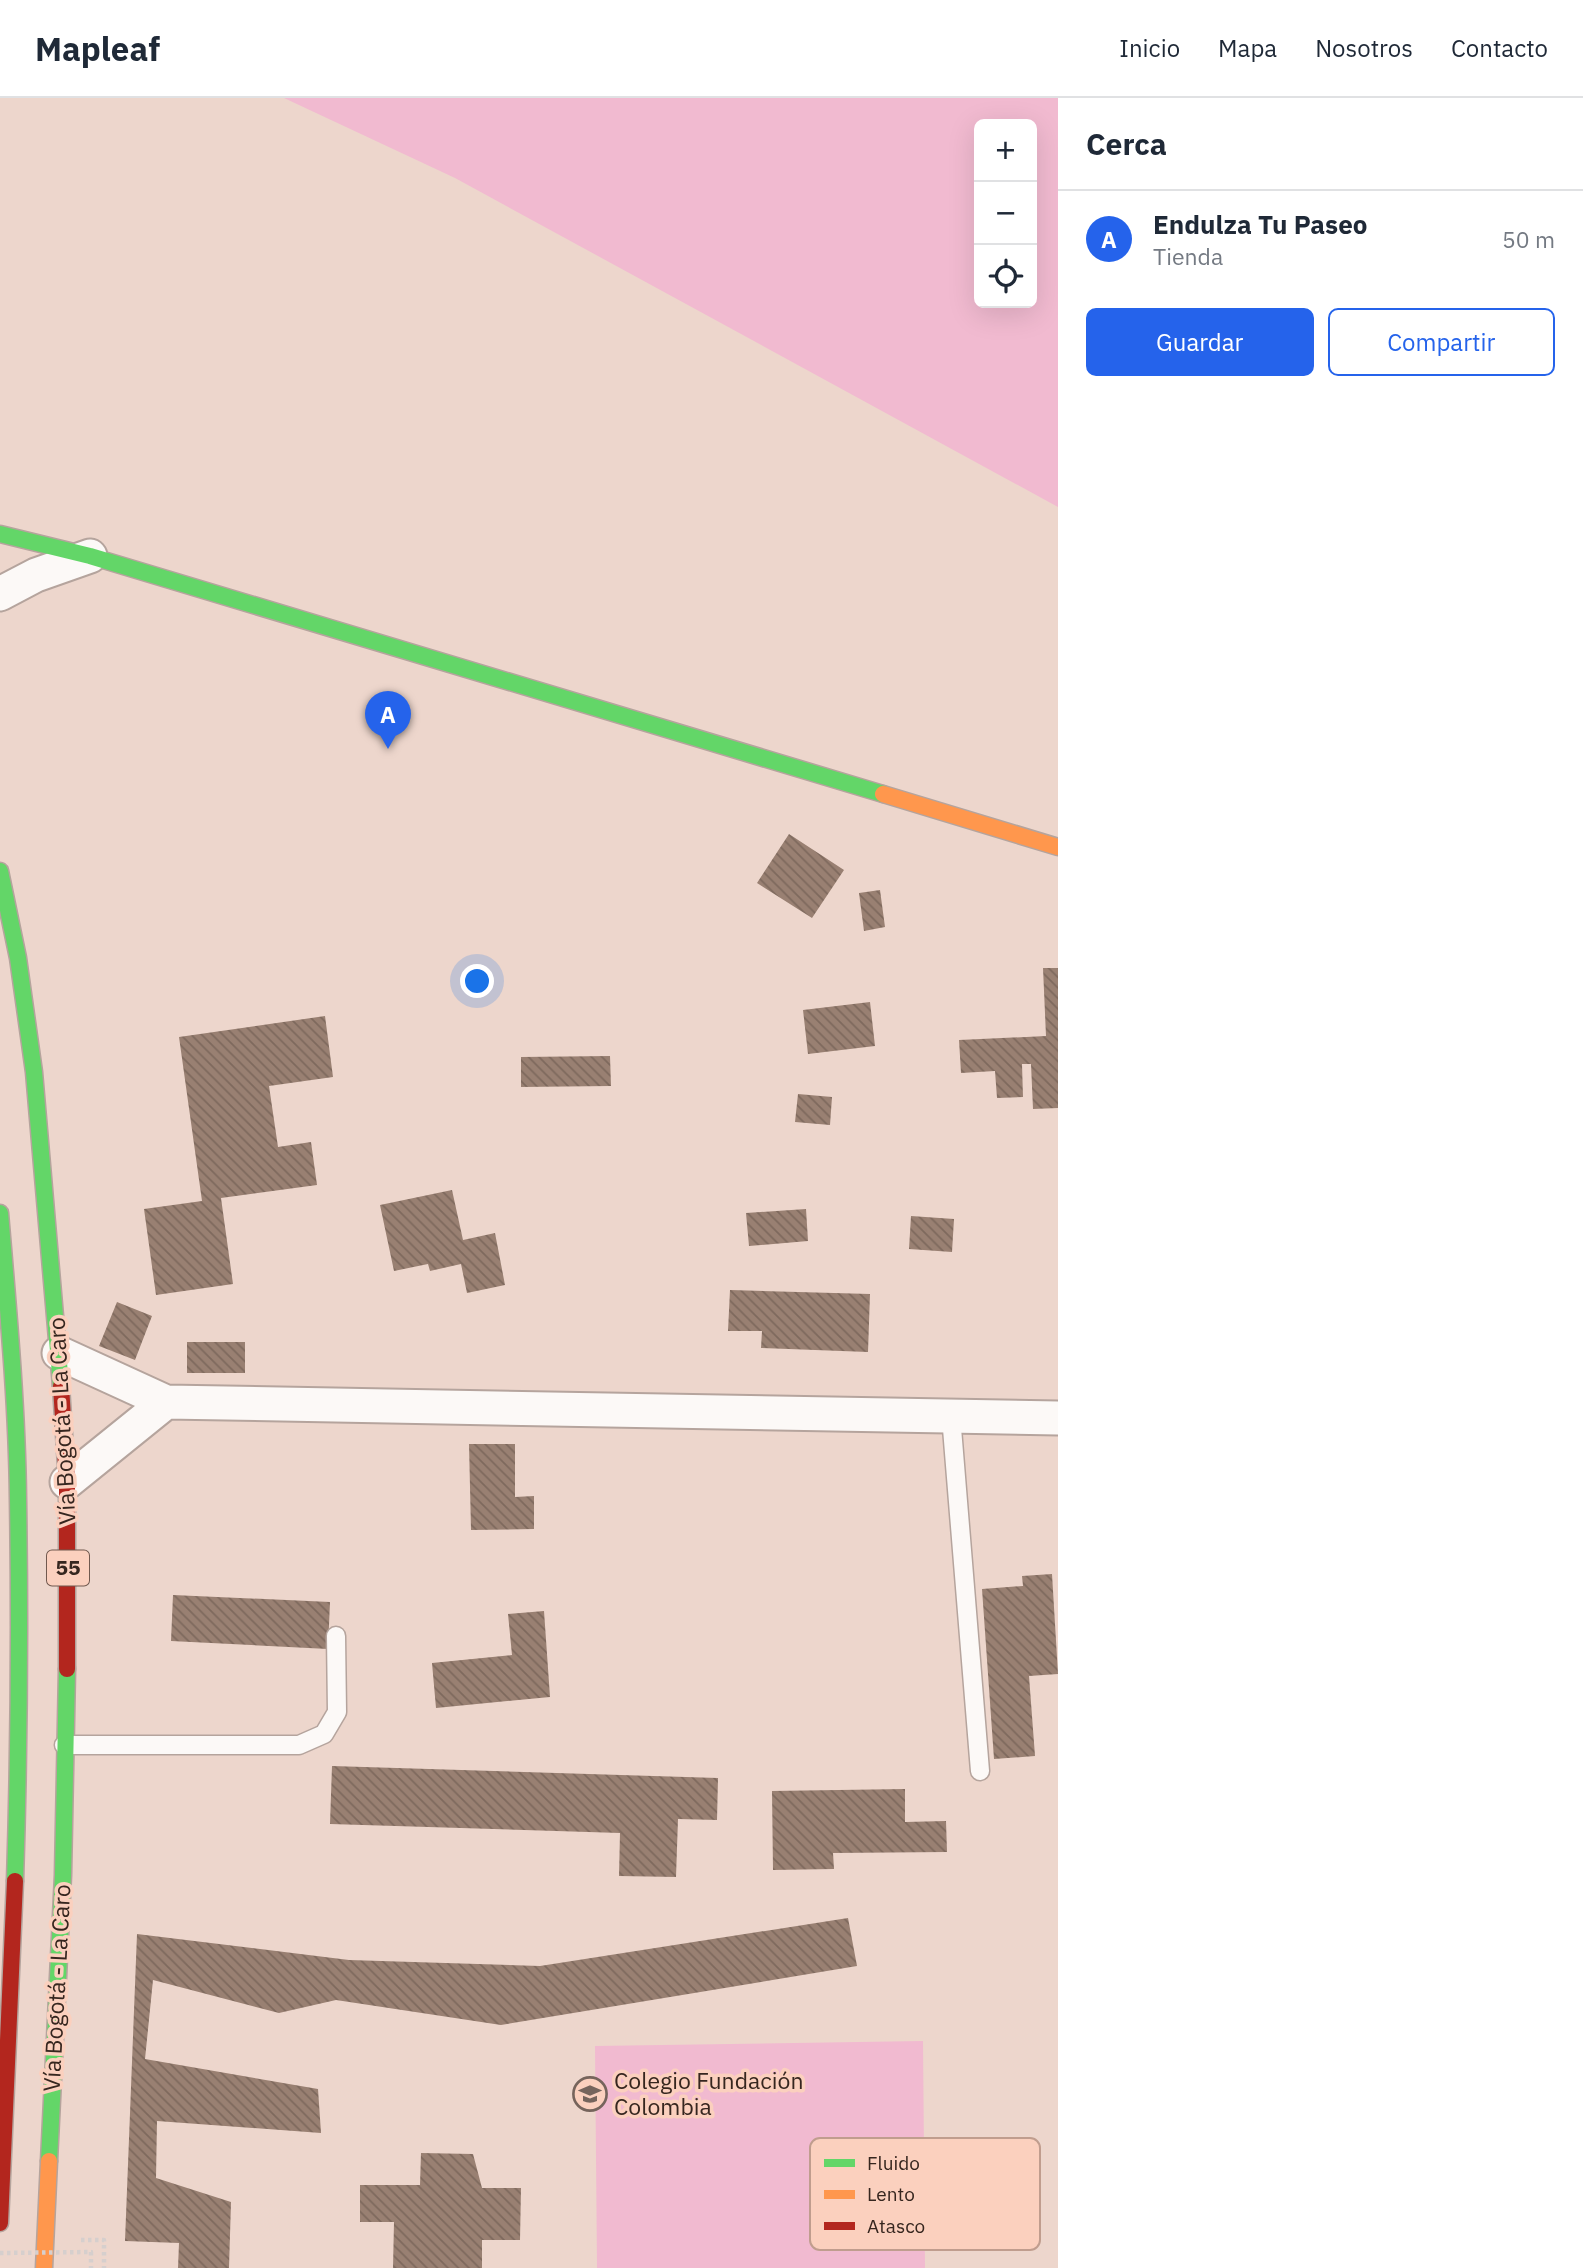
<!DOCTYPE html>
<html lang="es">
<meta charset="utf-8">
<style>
:root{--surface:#fff;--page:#f6f6f7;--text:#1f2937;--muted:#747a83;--line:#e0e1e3;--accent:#2563eb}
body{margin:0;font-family:"IBM Plex Sans",sans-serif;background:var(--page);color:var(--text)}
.controls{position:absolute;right:21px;top:21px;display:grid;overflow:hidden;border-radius:10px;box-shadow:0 7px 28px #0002}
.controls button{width:63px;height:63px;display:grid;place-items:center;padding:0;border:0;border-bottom:2px solid var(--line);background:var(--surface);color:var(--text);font:35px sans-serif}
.you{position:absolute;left:478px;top:884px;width:24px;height:24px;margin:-18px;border:5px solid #fff;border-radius:50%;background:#1a73e8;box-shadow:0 0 0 10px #1a73e833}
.badge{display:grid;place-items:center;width:46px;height:46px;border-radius:50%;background:var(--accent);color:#fff;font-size:23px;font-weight:700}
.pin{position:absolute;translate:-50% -58px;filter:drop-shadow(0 2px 4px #0008)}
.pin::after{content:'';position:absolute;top:37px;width:24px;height:21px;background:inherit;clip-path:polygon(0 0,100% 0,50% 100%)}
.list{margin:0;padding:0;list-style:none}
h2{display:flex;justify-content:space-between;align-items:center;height:91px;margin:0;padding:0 28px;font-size:30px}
h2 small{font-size:23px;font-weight:400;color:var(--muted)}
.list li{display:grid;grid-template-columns:46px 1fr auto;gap:21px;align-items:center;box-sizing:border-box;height:98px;padding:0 28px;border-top:2px solid var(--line)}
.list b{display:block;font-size:26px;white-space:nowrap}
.list p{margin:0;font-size:23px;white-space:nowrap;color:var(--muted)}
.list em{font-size:23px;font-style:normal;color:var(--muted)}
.actions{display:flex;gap:14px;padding:21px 28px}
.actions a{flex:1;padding:16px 0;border:2px solid var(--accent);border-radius:10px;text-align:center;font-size:24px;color:var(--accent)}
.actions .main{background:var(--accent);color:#fff}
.icon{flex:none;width:38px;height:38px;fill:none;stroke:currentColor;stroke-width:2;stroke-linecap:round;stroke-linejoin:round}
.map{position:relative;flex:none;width:1058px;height:2170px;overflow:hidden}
header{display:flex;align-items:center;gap:42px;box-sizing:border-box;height:98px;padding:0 35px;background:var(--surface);border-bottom:2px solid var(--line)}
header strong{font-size:33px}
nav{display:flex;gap:38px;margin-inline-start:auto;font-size:24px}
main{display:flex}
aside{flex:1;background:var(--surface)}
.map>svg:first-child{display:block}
</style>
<header>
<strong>Mapleaf</strong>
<nav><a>Inicio</a><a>Mapa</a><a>Nosotros</a><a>Contacto</a></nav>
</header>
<main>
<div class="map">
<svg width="1058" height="2170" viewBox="0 0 1058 2170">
<defs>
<pattern id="building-back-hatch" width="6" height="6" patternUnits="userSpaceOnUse" patternTransform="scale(1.75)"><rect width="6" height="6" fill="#998072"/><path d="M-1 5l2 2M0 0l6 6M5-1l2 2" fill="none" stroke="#7e695d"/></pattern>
</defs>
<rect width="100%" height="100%" fill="#edd6cc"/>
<!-- park -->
<path fill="#f1bad0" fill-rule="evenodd" d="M 284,0 L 1058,0 L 1058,409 L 455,80 ZM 1032,26 L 1032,205 L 979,205 L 979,26 Z
M 923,1943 L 925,2170 L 597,2170 L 595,1948 Z"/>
<!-- building -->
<path fill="url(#building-back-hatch)" d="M 789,736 L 844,772 L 812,820 L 757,785 Z
M 880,792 L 885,829 L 864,833 L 859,795 Z
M 1043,870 L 1058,870 L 1058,1010 L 1033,1011 L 1031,966 L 1022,966 L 1023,999 L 997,1000 L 995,973 L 961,975 L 959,942 L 1046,938 Z
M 870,904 L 875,948 L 808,956 L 803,912 Z
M 325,918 L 333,979 L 269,988 L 278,1049 L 311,1044 L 317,1087 L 221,1100 L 233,1186 L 156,1197 L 144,1111 L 202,1103 L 179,939 Z
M 610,958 L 611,988 L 521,989 L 521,959 Z
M 798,996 L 832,999 L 830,1027 L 795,1024 Z
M 452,1092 L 463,1142 L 495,1135 L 505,1187 L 467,1195 L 461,1166 L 430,1173 L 428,1166 L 394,1173 L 380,1107 Z
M 806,1111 L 808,1143 L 749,1148 L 746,1115 Z
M 911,1118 L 954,1121 L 952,1154 L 909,1151 Z
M 730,1192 L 870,1196 L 868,1254 L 761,1250 L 762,1233 L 728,1233 Z
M 117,1204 L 152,1218 L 135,1262 L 99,1248 Z
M 187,1244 L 245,1244 L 245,1275 L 187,1275 Z
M 469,1346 L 515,1346 L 515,1399 L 534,1398 L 534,1431 L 471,1432 Z
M 1052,1476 L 1058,1576 L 1029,1578 L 1035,1658 L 994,1661 L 982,1491 L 1023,1488 L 1022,1478 Z
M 173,1497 L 330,1504 L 328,1551 L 171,1543 Z
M 544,1513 L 550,1599 L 436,1610 L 432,1565 L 512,1557 L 508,1516 Z
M 332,1668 L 718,1680 L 717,1722 L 678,1721 L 676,1779 L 619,1778 L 620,1735 L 330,1726 Z
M 905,1691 L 905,1724 L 946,1723 L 947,1754 L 833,1755 L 834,1771 L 773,1772 L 772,1693 Z
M 848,1820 L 857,1868 L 501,1927 L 336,1902 L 279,1915 L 153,1882 L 145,1961 L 318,1991 L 321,2035 L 157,2023 L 156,2080 L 231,2104 L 229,2170 L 178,2170 L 179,2145 L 125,2143 L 137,1836 L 349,1862 L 540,1868 Z
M 421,2055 L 473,2056 L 482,2090 L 521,2090 L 520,2142 L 482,2142 L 482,2170 L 393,2170 L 394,2124 L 360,2124 L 360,2087 L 420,2087 Z"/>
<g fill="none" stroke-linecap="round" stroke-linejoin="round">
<!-- lane casing -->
<g stroke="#b5a49d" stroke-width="21">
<path id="lane" d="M 951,1318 L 980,1673
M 64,1647 L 299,1647 L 324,1636 L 337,1614 L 336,1538"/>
</g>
<!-- street casing -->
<g stroke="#b5a49d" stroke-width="37">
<path id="street" d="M 0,496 L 36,477 L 90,458
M 59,1255 L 166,1304 L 1058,1320
M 67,1384 L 166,1304"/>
</g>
<!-- fast casing -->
<g stroke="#b5a49d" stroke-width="19">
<path id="fast" d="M 0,436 L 90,458 L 883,696
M 0,773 L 18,860 L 34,974 L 61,1288
M 0,1115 C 8,1210 17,1306 18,1401 C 20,1528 19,1656 15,1783
M 49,2063 L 63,1777 L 67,1571"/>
</g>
<!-- slow casing -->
<g stroke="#b5a49d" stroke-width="19">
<path id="slow" d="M 883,696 L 1058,749
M 44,2170 L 49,2063"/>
</g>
<!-- jam casing -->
<g stroke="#b5a49d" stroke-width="19">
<path id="jam" d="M 61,1288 L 67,1384 L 67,1571
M 0,2125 L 15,1783"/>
</g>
<!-- path -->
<path stroke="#d6cfcd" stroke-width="4.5" stroke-dasharray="3.5 3.5" stroke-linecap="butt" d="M 81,2142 L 104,2142 L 104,2170"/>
<!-- lane -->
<use href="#lane" stroke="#fcf9f7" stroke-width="18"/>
<!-- street -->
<use href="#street" stroke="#fcf9f7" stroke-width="33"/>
<!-- fast -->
<use href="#fast" stroke="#63d668" stroke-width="16"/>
<!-- slow -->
<use href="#slow" stroke="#ff974d" stroke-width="16"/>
<!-- jam -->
<use href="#jam" stroke="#b3261e" stroke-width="16"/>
<!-- path-bridge -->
<path stroke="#d6cfcd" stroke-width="4.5" stroke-dasharray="3.5 3.5" stroke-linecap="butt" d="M 0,2155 L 91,2154 L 91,2170"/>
</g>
<!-- icons -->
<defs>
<g id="school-ring" transform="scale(1.75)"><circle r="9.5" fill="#fbd0be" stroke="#76645c" stroke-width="1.5"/><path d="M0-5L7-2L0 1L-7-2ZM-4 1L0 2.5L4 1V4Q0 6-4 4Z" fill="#76645c"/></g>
</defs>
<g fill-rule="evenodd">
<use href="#school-ring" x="590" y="1996"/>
</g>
<g text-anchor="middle" stroke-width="7" stroke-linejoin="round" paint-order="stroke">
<!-- shield labels -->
<rect fill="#fbd0be" stroke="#71594f" stroke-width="2" x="47" y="1452.5" width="42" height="35" rx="5"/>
<g font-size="21" font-weight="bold" fill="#36261f">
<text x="68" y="1477">55</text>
</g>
<!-- street labels -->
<g font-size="23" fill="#36261f" stroke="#fbd0be">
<text transform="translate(62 1323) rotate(-93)" y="8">Vía Bogotá - La Caro</text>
<text transform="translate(57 1890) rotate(-87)" y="8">Vía Bogotá - La Caro</text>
</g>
<!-- poi labels -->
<g font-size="23" fill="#36261f" stroke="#fbd0be" text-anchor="start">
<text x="614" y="1991">Colegio Fundación<tspan x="614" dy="26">Colombia</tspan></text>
</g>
</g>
<!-- legend -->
<rect x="810" y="2040" width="230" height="112" rx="10" fill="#fbd0be" stroke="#c09d8e" stroke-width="2"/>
<rect x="824" y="2061" width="31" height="8" fill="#63d668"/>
<rect x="824" y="2092" width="31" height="9" fill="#ff974d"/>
<rect x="824" y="2124" width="31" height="8" fill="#b3261e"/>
<g font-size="19" fill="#36261f">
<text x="867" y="2072">Fluido</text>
<text x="867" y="2103">Lento</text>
<text x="867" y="2135">Atasco</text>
</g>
</svg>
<div class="controls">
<button>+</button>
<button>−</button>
<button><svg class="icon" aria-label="locate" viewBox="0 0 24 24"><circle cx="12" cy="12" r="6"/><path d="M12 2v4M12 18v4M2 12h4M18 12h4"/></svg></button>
</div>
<div class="you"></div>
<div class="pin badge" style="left:388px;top:651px">A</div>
</div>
<aside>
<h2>Cerca<small></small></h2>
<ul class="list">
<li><span class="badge">A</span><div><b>Endulza Tu Paseo</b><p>Tienda</p></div><em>50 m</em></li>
</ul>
<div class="actions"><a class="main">Guardar</a><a>Compartir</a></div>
</aside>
</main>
